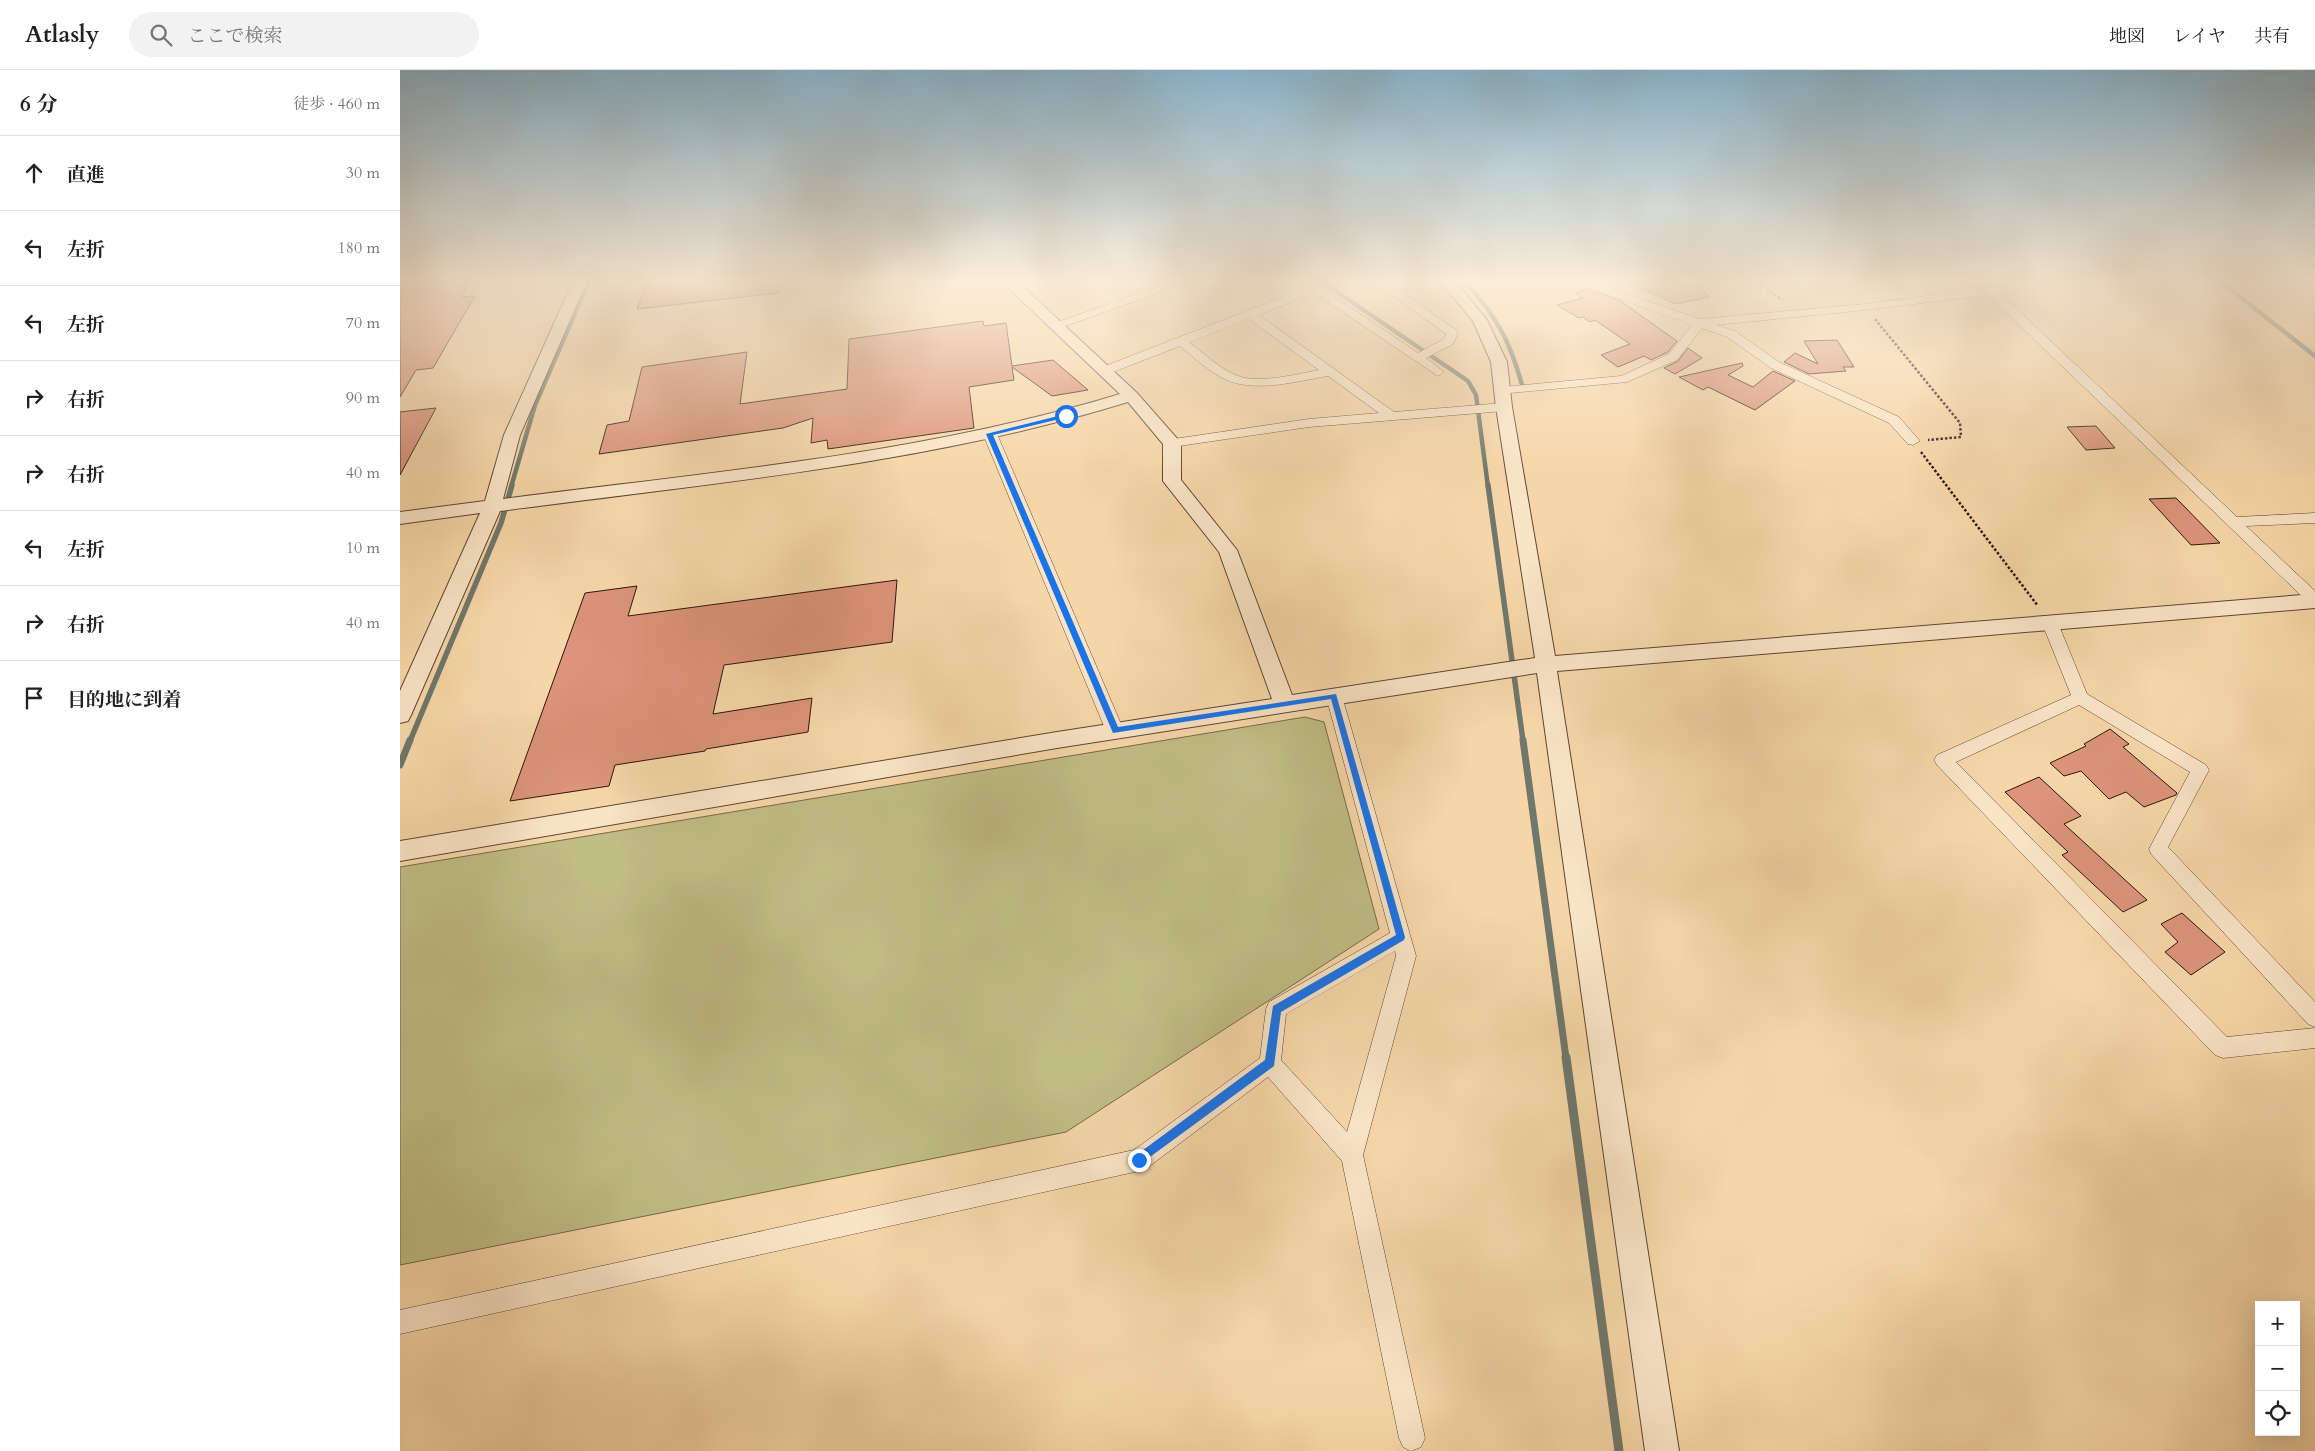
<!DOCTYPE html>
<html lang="ja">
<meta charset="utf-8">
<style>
:root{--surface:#fff;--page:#f2f2f2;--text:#222;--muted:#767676;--line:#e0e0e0}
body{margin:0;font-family:Cardo,"Noto Serif JP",serif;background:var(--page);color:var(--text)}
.controls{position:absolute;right:15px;bottom:15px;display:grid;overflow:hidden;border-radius:0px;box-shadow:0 5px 20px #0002}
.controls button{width:45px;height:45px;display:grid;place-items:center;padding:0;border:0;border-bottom:1px solid var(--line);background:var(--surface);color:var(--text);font:25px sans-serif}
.stop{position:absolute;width:15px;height:15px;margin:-11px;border:4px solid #1a73e8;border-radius:50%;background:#fff}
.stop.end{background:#1a73e8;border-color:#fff;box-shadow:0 1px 5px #0008}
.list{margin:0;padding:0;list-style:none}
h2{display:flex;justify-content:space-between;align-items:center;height:65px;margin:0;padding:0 20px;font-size:21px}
h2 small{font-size:16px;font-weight:400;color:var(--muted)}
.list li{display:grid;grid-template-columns:32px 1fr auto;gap:15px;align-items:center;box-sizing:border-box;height:75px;padding:0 20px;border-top:1px solid var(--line)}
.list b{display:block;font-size:19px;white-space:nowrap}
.list em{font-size:16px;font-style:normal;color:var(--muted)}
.icon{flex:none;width:28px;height:28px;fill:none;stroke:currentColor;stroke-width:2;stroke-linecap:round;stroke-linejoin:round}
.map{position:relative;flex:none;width:1915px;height:1381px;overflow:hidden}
header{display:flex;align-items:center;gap:30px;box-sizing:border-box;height:70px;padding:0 25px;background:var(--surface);border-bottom:1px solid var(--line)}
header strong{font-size:24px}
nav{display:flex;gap:28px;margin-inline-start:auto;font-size:18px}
.search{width:350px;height:45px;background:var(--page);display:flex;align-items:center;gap:12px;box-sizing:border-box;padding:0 18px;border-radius:28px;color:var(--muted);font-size:19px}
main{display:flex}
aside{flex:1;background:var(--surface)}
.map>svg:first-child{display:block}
</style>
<header>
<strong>Atlasly</strong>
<div class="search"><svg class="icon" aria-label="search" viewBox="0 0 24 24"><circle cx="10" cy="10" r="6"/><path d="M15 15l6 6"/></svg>ここで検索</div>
<nav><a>地図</a><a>レイヤ</a><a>共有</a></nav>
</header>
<main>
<aside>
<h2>6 分<small>徒歩 · 460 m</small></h2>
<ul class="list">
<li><svg class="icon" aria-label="ahead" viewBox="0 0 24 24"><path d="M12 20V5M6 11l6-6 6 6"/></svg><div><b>直進</b></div><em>30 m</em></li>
<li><svg class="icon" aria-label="left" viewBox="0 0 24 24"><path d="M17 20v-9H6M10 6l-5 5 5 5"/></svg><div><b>左折</b></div><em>180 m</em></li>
<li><svg class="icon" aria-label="left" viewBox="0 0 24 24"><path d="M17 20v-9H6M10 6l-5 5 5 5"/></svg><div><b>左折</b></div><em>70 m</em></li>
<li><svg class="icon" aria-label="right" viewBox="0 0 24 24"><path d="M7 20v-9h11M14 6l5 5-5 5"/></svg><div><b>右折</b></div><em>90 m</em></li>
<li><svg class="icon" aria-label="right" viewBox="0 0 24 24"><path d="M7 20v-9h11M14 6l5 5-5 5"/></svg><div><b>右折</b></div><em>40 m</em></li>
<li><svg class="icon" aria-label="left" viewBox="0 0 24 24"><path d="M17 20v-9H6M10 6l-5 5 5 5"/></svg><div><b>左折</b></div><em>10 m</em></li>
<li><svg class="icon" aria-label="right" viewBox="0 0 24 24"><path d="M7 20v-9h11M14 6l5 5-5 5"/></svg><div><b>右折</b></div><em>40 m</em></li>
<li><svg class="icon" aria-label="arrive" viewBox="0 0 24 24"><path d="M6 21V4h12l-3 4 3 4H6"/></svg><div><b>目的地に到着</b></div></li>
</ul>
</aside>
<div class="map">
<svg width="1915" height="1381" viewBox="0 0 1915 1381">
<rect width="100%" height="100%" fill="#f6d6a8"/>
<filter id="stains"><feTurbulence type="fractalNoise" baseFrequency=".004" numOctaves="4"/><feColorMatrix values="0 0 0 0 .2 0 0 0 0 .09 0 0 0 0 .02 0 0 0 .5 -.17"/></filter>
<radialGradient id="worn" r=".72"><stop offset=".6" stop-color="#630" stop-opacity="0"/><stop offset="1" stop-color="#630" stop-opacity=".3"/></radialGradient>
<!-- green -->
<path fill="#c0bd85" stroke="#766a4a" d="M 905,647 L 924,652 L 979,859 L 666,1062 L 0,1195 L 0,797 Z"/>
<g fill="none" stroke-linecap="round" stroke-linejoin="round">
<!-- stream-far3 -->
<path stroke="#6f786b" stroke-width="4.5" d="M 921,211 L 1068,311 L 1076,325 L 1088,417
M 1064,211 C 1096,245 1110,271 1122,315
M 1820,211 L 1915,286
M 111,417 L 135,335 L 189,211"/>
<!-- stream-far2 -->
<path stroke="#6f786b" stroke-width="5.5" d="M 1088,415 L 1123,671
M 10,671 L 101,453 L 112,415"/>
<!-- stream-far1 -->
<path stroke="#6f786b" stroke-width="7" d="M 1123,670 L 1166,988
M 0,695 L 10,670"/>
<!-- stream -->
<path stroke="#6f786b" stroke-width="9" d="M 1166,987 L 1219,1381"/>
</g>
<!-- building -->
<path fill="#dc947a" stroke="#2b160e" d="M 0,211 L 70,211 L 61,227 L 75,226 L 33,298 L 16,300 L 0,327 Z
M 247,211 L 379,211 L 379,223 L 237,239 Z
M 1226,211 L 1292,211 L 1310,227 L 1275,234 Z
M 1186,219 L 1219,230 L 1277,271 L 1268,282 L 1251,290 L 1244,286 L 1218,297 L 1201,285 L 1230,274 L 1195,250 L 1190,252 L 1183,247 L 1179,248 L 1157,235 L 1183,228 L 1175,223 Z
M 583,251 L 584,256 L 606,253 L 612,296 L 653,290 L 688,320 L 652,326 L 612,297 L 614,310 L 569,317 L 574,358 L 428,379 L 427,370 L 411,373 L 413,348 L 383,358 L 199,384 L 207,355 L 229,351 L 242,297 L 347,282 L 340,334 L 447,319 L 449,269 Z
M 1437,270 L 1454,297 L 1443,297 L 1446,301 L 1409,304 L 1384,292 L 1395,283 L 1418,294 L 1404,271 Z
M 1288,278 L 1302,288 L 1275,304 L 1264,298 L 1278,291 Z
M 1342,293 L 1343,296 L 1328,305 L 1353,317 L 1373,301 L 1395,311 L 1355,340 L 1308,317 L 1303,320 L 1279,307 Z
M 36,338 L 0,405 L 0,342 Z
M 1696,356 L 1715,378 L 1686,380 L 1667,357 Z
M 1776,428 L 1820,473 L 1791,475 L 1749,429 Z
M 497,510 L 492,572 L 324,595 L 313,644 L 412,628 L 408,662 L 306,679 L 305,681 L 215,695 L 209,716 L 110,731 L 185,523 L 237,516 L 228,546 Z
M 1710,659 L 1729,674 L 1723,677 L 1777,723 L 1776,725 L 1744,737 L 1726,722 L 1709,729 L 1681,701 L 1664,706 L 1650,693 L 1686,676 L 1684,674 Z
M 1639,707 L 1681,746 L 1664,754 L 1747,830 L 1723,842 L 1662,785 L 1668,782 L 1605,722 Z
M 1782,843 L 1825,882 L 1791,905 L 1765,882 L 1778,872 L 1761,854 Z"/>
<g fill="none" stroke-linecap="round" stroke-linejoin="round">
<!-- minor casing -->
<g stroke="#5e4634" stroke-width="1">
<path id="minor" d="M 683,211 L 695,211 L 719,230 L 775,211 L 792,211 L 660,258 L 652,258 L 650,256 L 652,254 L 709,234 Z
M 902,211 L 911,211 L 1018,283 L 1044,269 L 1046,264 L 973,211 L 986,211 L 1056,260 L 1058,263 L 1053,274 L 1026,288 L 1044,302 L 1038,306 L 914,223 L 859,245 L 994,342 L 1104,333 L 1110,337 L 1104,341 L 909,357 L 772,377 L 765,373 L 767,370 L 909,349 L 979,343 L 928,306 C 897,311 857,323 827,310 C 809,302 795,288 780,276 L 708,304 L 704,305 L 698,301 L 700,298 L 906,218 L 900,213 ZM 849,249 L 919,300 C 898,304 862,313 841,307 C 822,301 805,284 789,272 Z
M 1045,211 L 1077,211 C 1070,217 1054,217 1045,215 Z
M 1171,211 L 1188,211 L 1300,249 L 1465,234 L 1582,219 L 1580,216 L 1586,213 L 1594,217 L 1639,211 L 1672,211 L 1667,214 L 1600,223 L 1837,447 L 1915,443 L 1915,453 L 1846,456 L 1915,521 L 1915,535 L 1910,534 L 1588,225 L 1465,240 L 1316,255 L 1335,261 L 1379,292 L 1499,347 L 1520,371 L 1513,375 L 1508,374 L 1489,353 L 1371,298 L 1327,267 L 1302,258 L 1277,290 L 1227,312 L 1099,324 L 1097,321 L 1103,317 L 1221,306 L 1269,284 L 1292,255 Z
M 590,360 L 597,364 L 724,661 L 721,666 L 715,667 L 709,666 L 706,661 L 583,364 Z
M 1650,548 L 1656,549 L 1658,553 L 1687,624 L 1806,695 L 1809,700 L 1768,777 L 1915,932 L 1915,957 L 1908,954 L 1751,784 L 1749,779 L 1790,702 L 1679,635 L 1556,692 L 1827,967 L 1915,958 L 1915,978 L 1823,988 L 1815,985 L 1537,695 L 1534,690 L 1537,685 L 1671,625 L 1642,553 L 1644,549 Z
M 934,620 L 940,622 L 942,626 L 1016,886 L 963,1085 L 1025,1368 L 1021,1377 L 1011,1381 L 1003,1377 L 999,1368 L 942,1091 L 868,1007 L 747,1098 L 739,1101 L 0,1264 L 0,1240 L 734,1080 L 860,988 L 866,939 L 869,932 L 990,863 L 926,626 L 928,622 ZM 995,881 L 996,886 L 947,1062 L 881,990 L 886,944 Z"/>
</g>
<!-- tertiary casing -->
<g stroke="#5e4634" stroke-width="2">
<path id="tertiary" d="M 173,211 L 187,211 L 120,365 L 103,429 C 310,402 520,385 720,324 L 601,211 L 617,211 L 737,323 L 781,373 L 781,410 L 837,480 L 892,625 L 1135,588 L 1096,337 L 1091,292 L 1073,251 L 1040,211 L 1055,211 L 1087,250 L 1107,292 L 1112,337 L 1155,586 L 1915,524 L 1915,538 L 1157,601 L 1279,1381 L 1245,1381 L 1137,603 L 657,678 L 0,791 L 0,771 L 657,662 L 872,629 L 819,482 L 763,411 L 763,374 L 728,332 C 524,395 310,413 100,441 L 11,645 L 8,651 L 0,653 L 0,621 L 80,443 L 0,454 L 0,442 L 85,431 L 104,365 Z"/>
</g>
<!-- path -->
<path stroke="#2b160e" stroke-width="2.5" stroke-dasharray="2.5 2" stroke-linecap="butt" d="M 1356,211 L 1382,230
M 1475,249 L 1560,353 L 1561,367 L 1528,370
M 1521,382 L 1638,536"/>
<!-- minor -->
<use href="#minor" fill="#f9e4c6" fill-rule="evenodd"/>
<!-- tertiary -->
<use href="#tertiary" fill="#f9e4c6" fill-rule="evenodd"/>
</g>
<!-- sky -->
<linearGradient id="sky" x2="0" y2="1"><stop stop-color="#8ab6cf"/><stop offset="0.52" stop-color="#fbedd8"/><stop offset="1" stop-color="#fbedd8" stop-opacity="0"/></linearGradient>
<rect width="1915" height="405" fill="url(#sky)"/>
<!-- route -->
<path fill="#1a73e8" d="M 666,344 L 668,347 L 593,365 L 718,657 L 936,624 L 1005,867 L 1004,870 L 881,942 L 874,996 L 739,1095 L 733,1090 L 735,1086 L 865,990 L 873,936 L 996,865 L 931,629 L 713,663 L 586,364 Z"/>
<rect width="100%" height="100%" filter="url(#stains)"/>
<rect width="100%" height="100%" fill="url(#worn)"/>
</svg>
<div class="controls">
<button>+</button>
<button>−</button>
<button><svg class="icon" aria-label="locate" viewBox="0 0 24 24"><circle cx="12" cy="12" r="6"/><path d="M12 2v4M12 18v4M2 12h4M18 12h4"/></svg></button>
</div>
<div class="stop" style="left:666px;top:346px"></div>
<div class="stop end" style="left:739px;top:1090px"></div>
</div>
</main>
